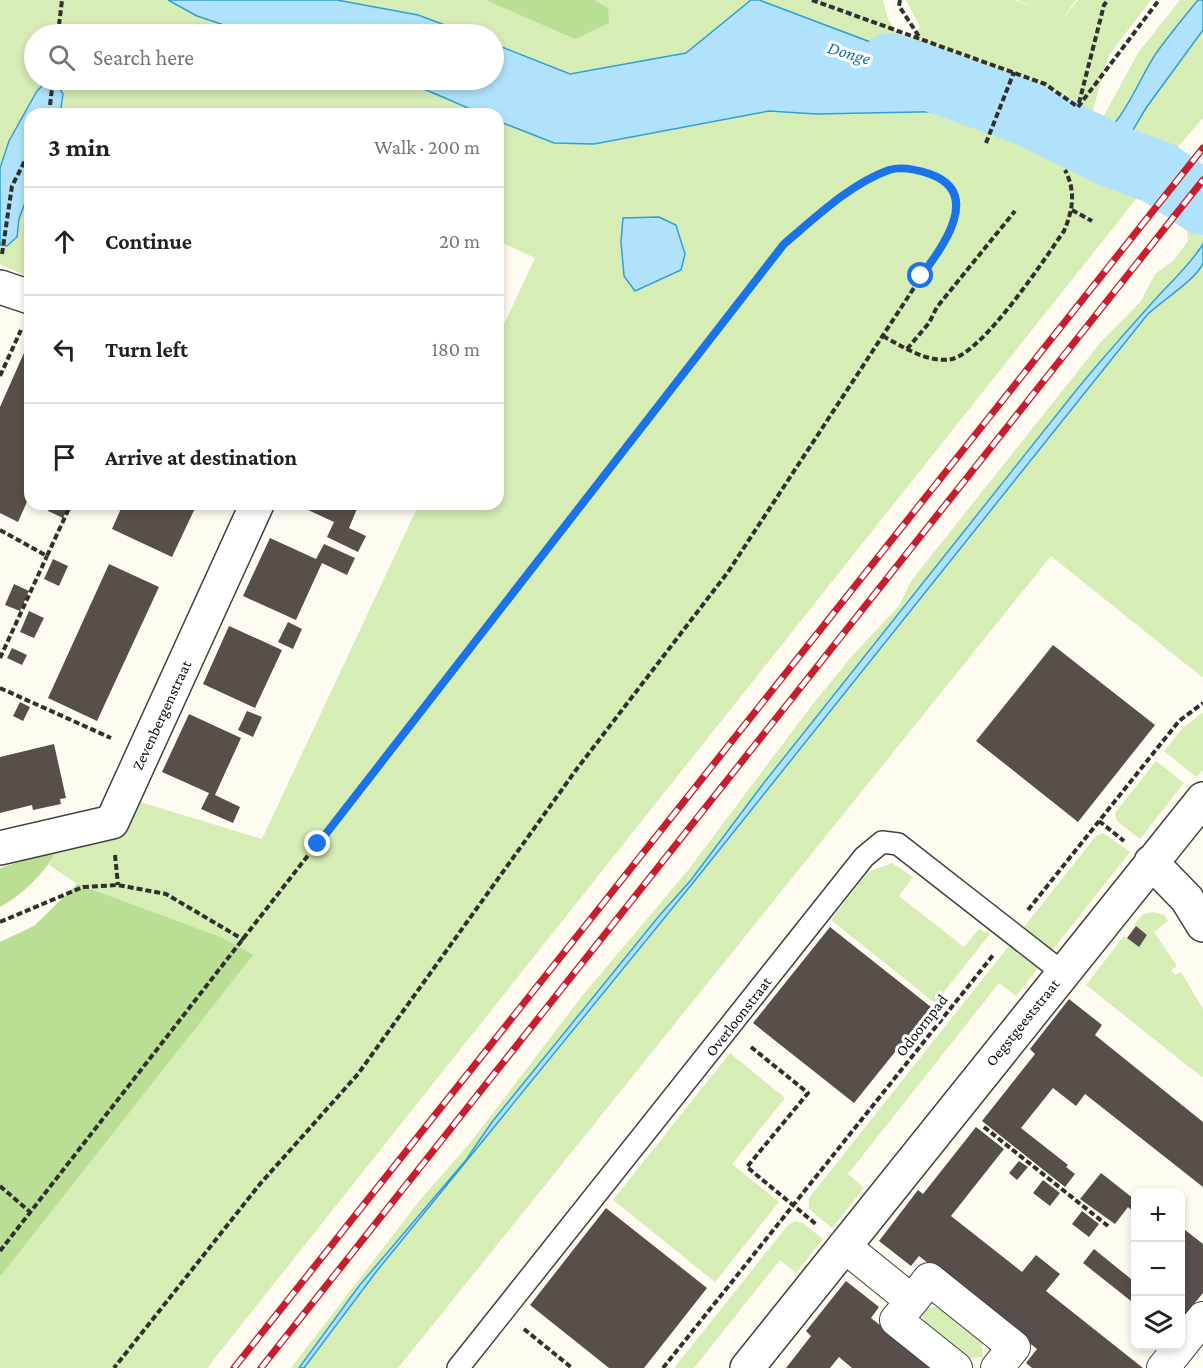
<!DOCTYPE html>
<meta charset="utf-8">
<style>
:root{--surface:#fff;--page:#f6f6f6;--text:#202124;--muted:#757577;--line:#e0e0e0}
body{margin:0;font-family:"Crimson Pro",serif;background:var(--page);color:var(--text)}
.controls{position:absolute;right:18px;bottom:18px;display:grid;overflow:hidden;border-radius:12px;box-shadow:0 3px 9px #0003}
.controls button{width:54px;height:54px;display:grid;place-items:center;padding:0;border:0;border-bottom:2px solid var(--line);background:var(--surface);color:var(--text);font:30px sans-serif}
.stop{position:absolute;width:18px;height:18px;margin:-14px;border:4px solid #1a73e8;border-radius:50%;background:#fff}
.stop.end{background:#1a73e8;border-color:#fff;box-shadow:0 2px 6px #0008}
.list{margin:0;padding:0;list-style:none}
h2{display:flex;justify-content:space-between;align-items:center;height:78px;margin:0;padding:0 24px;font-size:26px}
h2 small{font-size:20px;font-weight:400;color:var(--muted)}
.list li{display:grid;grid-template-columns:39px 1fr auto;gap:18px;align-items:center;box-sizing:border-box;height:108px;padding:0 24px;border-top:2px solid var(--line)}
.list b{display:block;font-size:22px;white-space:nowrap}
.list em{font-size:20px;font-style:normal;color:var(--muted)}
.icon{flex:none;width:33px;height:33px;fill:none;stroke:currentColor;stroke-width:2;stroke-linecap:round;stroke-linejoin:round}
.map{position:relative;flex:none;width:1203px;height:1368px;overflow:hidden}
.search{position:absolute;background:var(--surface);box-shadow:0 3px 9px #0003;left:24px;top:24px;width:480px;height:66px;display:flex;align-items:center;gap:15px;box-sizing:border-box;padding:0 21px;border-radius:33px;color:var(--muted);font-size:22px}
.panel{position:absolute;background:var(--surface);box-shadow:0 3px 9px #0003;left:24px;top:108px;width:480px;height:402px;border-radius:18px}
.map>svg:first-child{display:block}
</style>
<div class="map">
<svg width="1203" height="1368" viewBox="0 0 1203 1368">
<rect width="100%" height="100%" fill="#fffbf0"/>
<!-- green -->
<path fill="#d6edb6" d="M 0,0 L 168,0 L 197,16 L 251,34 L 34,34 L 34,80 L 403,80 L 482,114 L 30,114 L 30,278 L 0,264 Z
M 337,0 L 485,0 L 575,39 L 608,8 L 595,0 L 751,0 L 686,53 L 570,74 L 494,44 L 494,34 L 469,34 L 418,15 Z
M 759,0 L 883,0 L 888,19 L 898,34 L 900,52 L 920,27 L 906,0 L 1014,0 L 1038,9 L 1017,0 L 1076,0 L 1063,18 L 1078,0 L 1151,0 L 1109,55 L 1083,143 L 1102,119 L 1138,53 L 1180,0 L 1198,0 L 1156,53 L 1112,128 L 1097,141 L 1133,173 L 1152,179 L 207,1368 L 0,1368 L 0,1277 L 252,955 L 77,884 L 49,865 L 54,856 L 51,852 L 105,839 L 140,802 L 262,839 L 419,504 L 498,504 L 498,337 L 535,258 L 498,241 L 498,121 L 554,143 L 594,144 L 769,111 L 816,114 L 966,111 L 979,84 Z
M 1203,30 L 1203,118 L 1177,148 L 1152,142 L 1145,136 L 1138,145 L 1143,150 L 1141,159 L 1131,143 C 1132,114 1184,54 1203,30 Z
M 1199,216 C 1203,223 1203,234 1203,243 C 1201,254 1127,333 1114,344 L 763,784 L 691,880 L 659,916 L 492,1122 L 466,1160 L 359,1286 L 299,1368 L 291,1368 L 420,1200 L 470,1143 L 582,996 L 689,869 L 812,705 L 852,656 L 899,606 L 911,581 L 1101,342 L 1141,301 L 1155,274 L 1173,261 L 1188,241 L 1187,231 Z
M 1203,263 L 1203,678 L 1051,556 L 398,1368 L 304,1368 L 376,1272 L 692,884 L 1147,315 C 1166,296 1186,284 1203,263 Z
M 1203,712 L 1203,770 L 1196,777 L 1164,751 L 1182,729 Z
M 1156,761 L 1184,783 L 1140,839 L 1117,821 L 1115,813 Z
M 1103,833 L 1130,852 L 1016,996 L 999,983 L 848,1174 L 864,1188 L 832,1228 L 809,1209 L 809,1198 L 1096,836 Z
M 892,863 L 913,877 L 899,896 L 964,947 L 979,929 L 990,934 L 935,1003 L 831,920 L 868,872 Z
M 1153,912 L 1164,915 L 1168,921 L 1154,932 L 1177,966 L 1171,970 L 1175,975 L 1181,972 L 1203,1009 L 1203,1078 L 1086,985 L 1124,936 L 1139,947 L 1147,935 L 1134,925 L 1143,914 Z
M 730,1053 L 785,1098 L 732,1164 L 779,1202 L 715,1282 L 613,1200 Z
M 795,1221 L 803,1223 L 823,1239 L 796,1273 L 780,1260 L 694,1368 L 674,1368 L 788,1225 Z
M 940,1307 L 982,1340 L 983,1357 L 965,1359 L 924,1325 L 922,1313 L 926,1308 Z"/>
<!-- forest -->
<path fill="#badf94" d="M 485,0 L 595,0 L 608,8 L 609,23 L 575,39 Z
M 51,852 L 54,856 C 41,876 21,896 0,907 L 0,868 Z
M 77,884 L 223,938 L 253,955 L 0,1277 L 0,942 L 34,926 Z"/>
<!-- water -->
<path fill="#b0e3fb" stroke="#329ed7" stroke-width="1.5" d="M 168,0 L 337,0 L 418,15 L 469,34 L 251,34 L 197,16 Z
M 751,0 L 759,0 L 979,83 L 967,111 L 816,114 L 769,111 L 594,144 L 554,143 L 498,121 L 498,114 L 482,114 L 403,80 L 494,80 L 494,44 L 570,74 L 686,53 Z
M 1198,0 L 1203,0 L 1203,30 L 1146,108 L 1133,130 L 1131,143 L 1141,159 L 1164,165 L 1203,194 L 1203,210 L 1152,179 L 1133,173 L 1121,175 L 1083,155 L 1089,143 C 1120,134 1139,77 1157,52 C 1170,34 1184,17 1198,0 Z
M 55,81 L 63,94 L 60,114 L 30,114 L 30,189 L 19,219 L 17,237 L 7,246 L 0,245 L 0,168 L 9,141 L 37,91 L 45,83 Z
M 659,217 L 676,225 L 685,254 L 681,270 L 635,291 L 624,276 L 621,242 L 623,218 Z
M 1203,244 C 1203,249 1203,258 1203,263 C 1197,279 1160,302 1147,315 L 692,884 L 376,1272 L 304,1368 L 299,1368 L 359,1286 L 466,1160 L 492,1122 L 659,916 L 691,880 L 763,784 L 1074,393 C 1099,362 1125,333 1151,304 C 1168,284 1189,267 1203,244 Z"/>
<!-- pier -->
<path fill="#fffbf0" d="M 1167,163 L 1203,190 L 1202,213 L 1152,182 Z"/>
<g fill="none" stroke-linecap="round" stroke-linejoin="round">
<!-- river -->
<path stroke="#b0e3fb" stroke-width="64" d="M 891,65 L 1023,112 L 1115,157 L 1159,173 L 1203,203"/>
</g>
<!-- building -->
<path fill="#584f4a" d="M 27,346 L 30,347 L 30,495 L 18,522 L 0,513 L 0,407 Z
M 51,504 L 68,508 L 63,518 L 48,511 Z
M 123,504 L 197,504 L 172,557 L 112,529 Z
M 295,504 L 359,504 L 349,528 L 366,536 L 358,552 L 327,537 L 334,522 Z
M 270,538 L 316,559 L 324,544 L 355,558 L 347,575 L 322,563 L 296,620 L 243,596 Z
M 53,559 L 68,566 L 59,586 L 44,579 Z
M 109,564 L 159,587 L 97,721 L 48,698 Z
M 14,584 L 29,591 L 20,611 L 5,605 Z
M 29,611 L 44,618 L 34,638 L 20,632 Z
M 288,622 L 302,629 L 293,649 L 278,642 Z
M 229,626 L 282,650 L 255,708 L 203,684 Z
M 1053,645 L 1155,725 L 1078,822 L 976,741 Z
M 12,648 L 27,655 L 22,665 L 7,658 Z
M 20,702 L 30,707 L 23,721 L 13,716 Z
M 247,711 L 262,717 L 253,737 L 238,730 Z
M 189,714 L 241,738 L 215,795 L 240,807 L 233,823 L 201,809 L 209,793 L 162,772 Z
M 54,744 L 66,798 L 60,799 L 61,804 L 33,810 L 32,805 L 0,813 L 0,757 Z
M 1136,926 L 1147,935 L 1139,947 L 1127,938 Z
M 830,927 L 931,1007 L 854,1103 L 753,1023 Z
M 1069,999 L 1102,1025 L 1095,1035 L 1203,1122 L 1203,1187 L 1085,1094 L 1076,1106 L 1053,1088 L 1021,1128 L 1068,1165 L 1066,1167 L 1075,1174 L 1065,1187 L 982,1121 L 1035,1054 L 1030,1049 Z
M 976,1127 L 1004,1149 L 951,1216 L 1022,1272 L 1036,1255 L 1060,1274 L 1046,1291 L 1143,1368 L 1032,1368 L 1026,1363 L 1037,1349 L 919,1256 L 911,1266 L 879,1241 L 918,1190 L 923,1194 Z
M 1019,1161 L 1028,1167 L 1017,1180 L 1009,1173 Z
M 1101,1173 L 1134,1199 L 1136,1197 L 1136,1214 L 1128,1207 L 1115,1224 L 1080,1199 Z
M 1043,1180 L 1060,1193 L 1050,1206 L 1033,1193 Z
M 606,1208 L 707,1288 L 644,1368 L 609,1368 L 530,1305 Z
M 1082,1211 L 1099,1224 L 1089,1237 L 1072,1224 Z
M 1180,1226 L 1203,1244 L 1203,1293 L 1180,1321 Z
M 1094,1249 L 1131,1279 L 1136,1273 L 1136,1305 L 1083,1263 Z
M 846,1281 L 879,1307 L 871,1318 L 935,1368 L 852,1368 L 839,1357 L 830,1368 L 786,1368 L 811,1336 L 806,1331 Z"/>
<g fill="none" stroke-linecap="round" stroke-linejoin="round">
<!-- service casing -->
<g stroke="#414141" stroke-width="24">
<path id="service" d="M 458,1368 L 864,857 L 882,842 L 898,844 L 1062,972"/>
</g>
<!-- pedestrian casing -->
<g stroke="#414141" stroke-width="34">
<path id="pedestrian" d="M 844,1246 L 912,1301 L 929,1279 L 1014,1347 L 997,1368
M 912,1301 L 896,1320 L 956,1368
M 1163,1368 L 1203,1318"/>
</g>
<!-- minor casing -->
<g stroke="#414141" stroke-width="36">
<path id="minor" d="M 0,287 L 30,297
M 0,848 L 112,822 L 257,504
M 1151,862 L 1187,899 L 1203,925
M 747,1368 L 1203,799"/>
</g>
<!-- path -->
<path stroke="#303030" stroke-width="4" stroke-dasharray="6 3" stroke-linecap="butt" d="M 812,0 L 1045,84 L 1078,107
M 900,0 L 899,6 L 920,38
M 58,34 L 62,0
M 1079,103 L 1104,5 L 1108,0
M 1078,107 L 1159,0
M 49,114 L 53,80
M 986,143 L 1014,72
M 1072,210 L 1092,221
M 2,254 L 12,186 L 30,151
M 883,336 C 901,346 929,364 952,359 C 984,351 1044,260 1064,231 C 1073,210 1076,191 1065,170
M 907,349 L 929,323 L 937,307 L 1015,211
M 0,376 L 21,330
M 0,530 L 47,556 L 71,504
M 0,658 L 47,556
M 0,688 L 111,738
M 1099,821 L 1124,841
M 115,855 L 118,885
M 1028,910 L 1179,721 L 1203,703
M 0,922 L 83,887 L 118,885 L 166,894 L 244,940
M 751,1047 L 808,1093 L 747,1167 L 817,1225
M 984,1127 L 1108,1226
M 0,1186 L 30,1212
M 0,1251 L 784,244 C 816,218 850,182 890,170 C 909,164 931,174 946,185 C 964,200 954,222 946,239 L 728,572 L 576,770 L 358,1074 L 260,1184 L 114,1368
M 524,1329 L 572,1368
M 663,1368 L 994,954"/>
<!-- service -->
<use href="#service" stroke="#fff" stroke-width="21"/>
<!-- pedestrian -->
<use href="#pedestrian" stroke="#fff" stroke-width="32"/>
<!-- minor -->
<use href="#minor" stroke="#fff" stroke-width="33"/>
<!-- rail casing -->
<g stroke="#c91c2e" stroke-width="7">
<path id="rail" d="M 234,1368 L 1203,148
M 261,1368 L 1203,180"/>
</g>
<!-- rail -->
<use href="#rail" stroke="#fff" stroke-width="4.5" stroke-dasharray="14" stroke-linecap="butt"/>
</g>
<g fill="none" stroke-linecap="round" stroke-linejoin="round">
<!-- route -->
<path stroke="#1a73e8" stroke-width="8" d="M 318,844 L 784,244 C 816,217 850,184 889,170 C 902,166 918,170 930,174 C 984,193 941,249 921,276"/>
</g>
<g text-anchor="middle" stroke-width="6" stroke-linejoin="round" paint-order="stroke">
<!-- street labels -->
<g font-size="16" fill="#0e0e0e" stroke="#fff">
<text transform="translate(161 715) rotate(-65)" y="6">Zevenbergenstraat</text>
<text transform="translate(738 1016) rotate(-52)" y="6">Overloonstraat</text>
<text transform="translate(1022 1022) rotate(-51)" y="6">Oegstgeeststraat</text>
<text transform="translate(921 1025) rotate(-52)" y="6">Odoornpad</text>
</g>
<!-- water labels -->
<g font-size="18" font-style="italic" fill="#0e6faa" stroke="#fff">
<text transform="translate(849 53) rotate(16)" y="6">Donge</text>
</g>
</g>
</svg>
<div class="controls">
<button>+</button>
<button>−</button>
<button><svg class="icon" aria-label="layers" viewBox="0 0 24 24"><path d="M12 4l9 5-9 5-9-5zM3 14l9 5 9-5"/></svg></button>
</div>
<div class="stop" style="left:921px;top:276px"></div>
<div class="stop end" style="left:318px;top:844px"></div>
<div class="search"><svg class="icon" aria-label="search" viewBox="0 0 24 24"><circle cx="10" cy="10" r="6"/><path d="M15 15l6 6"/></svg>Search here</div>
<section class="panel">
<h2>3 min<small>Walk · 200 m</small></h2>
<ul class="list">
<li><svg class="icon" aria-label="ahead" viewBox="0 0 24 24"><path d="M12 20V5M6 11l6-6 6 6"/></svg><div><b>Continue</b></div><em>20 m</em></li>
<li><svg class="icon" aria-label="left" viewBox="0 0 24 24"><path d="M17 20v-9H6M10 6l-5 5 5 5"/></svg><div><b>Turn left</b></div><em>180 m</em></li>
<li><svg class="icon" aria-label="arrive" viewBox="0 0 24 24"><path d="M6 21V4h12l-3 4 3 4H6"/></svg><div><b>Arrive at destination</b></div></li>
</ul>
</section>
</div>
